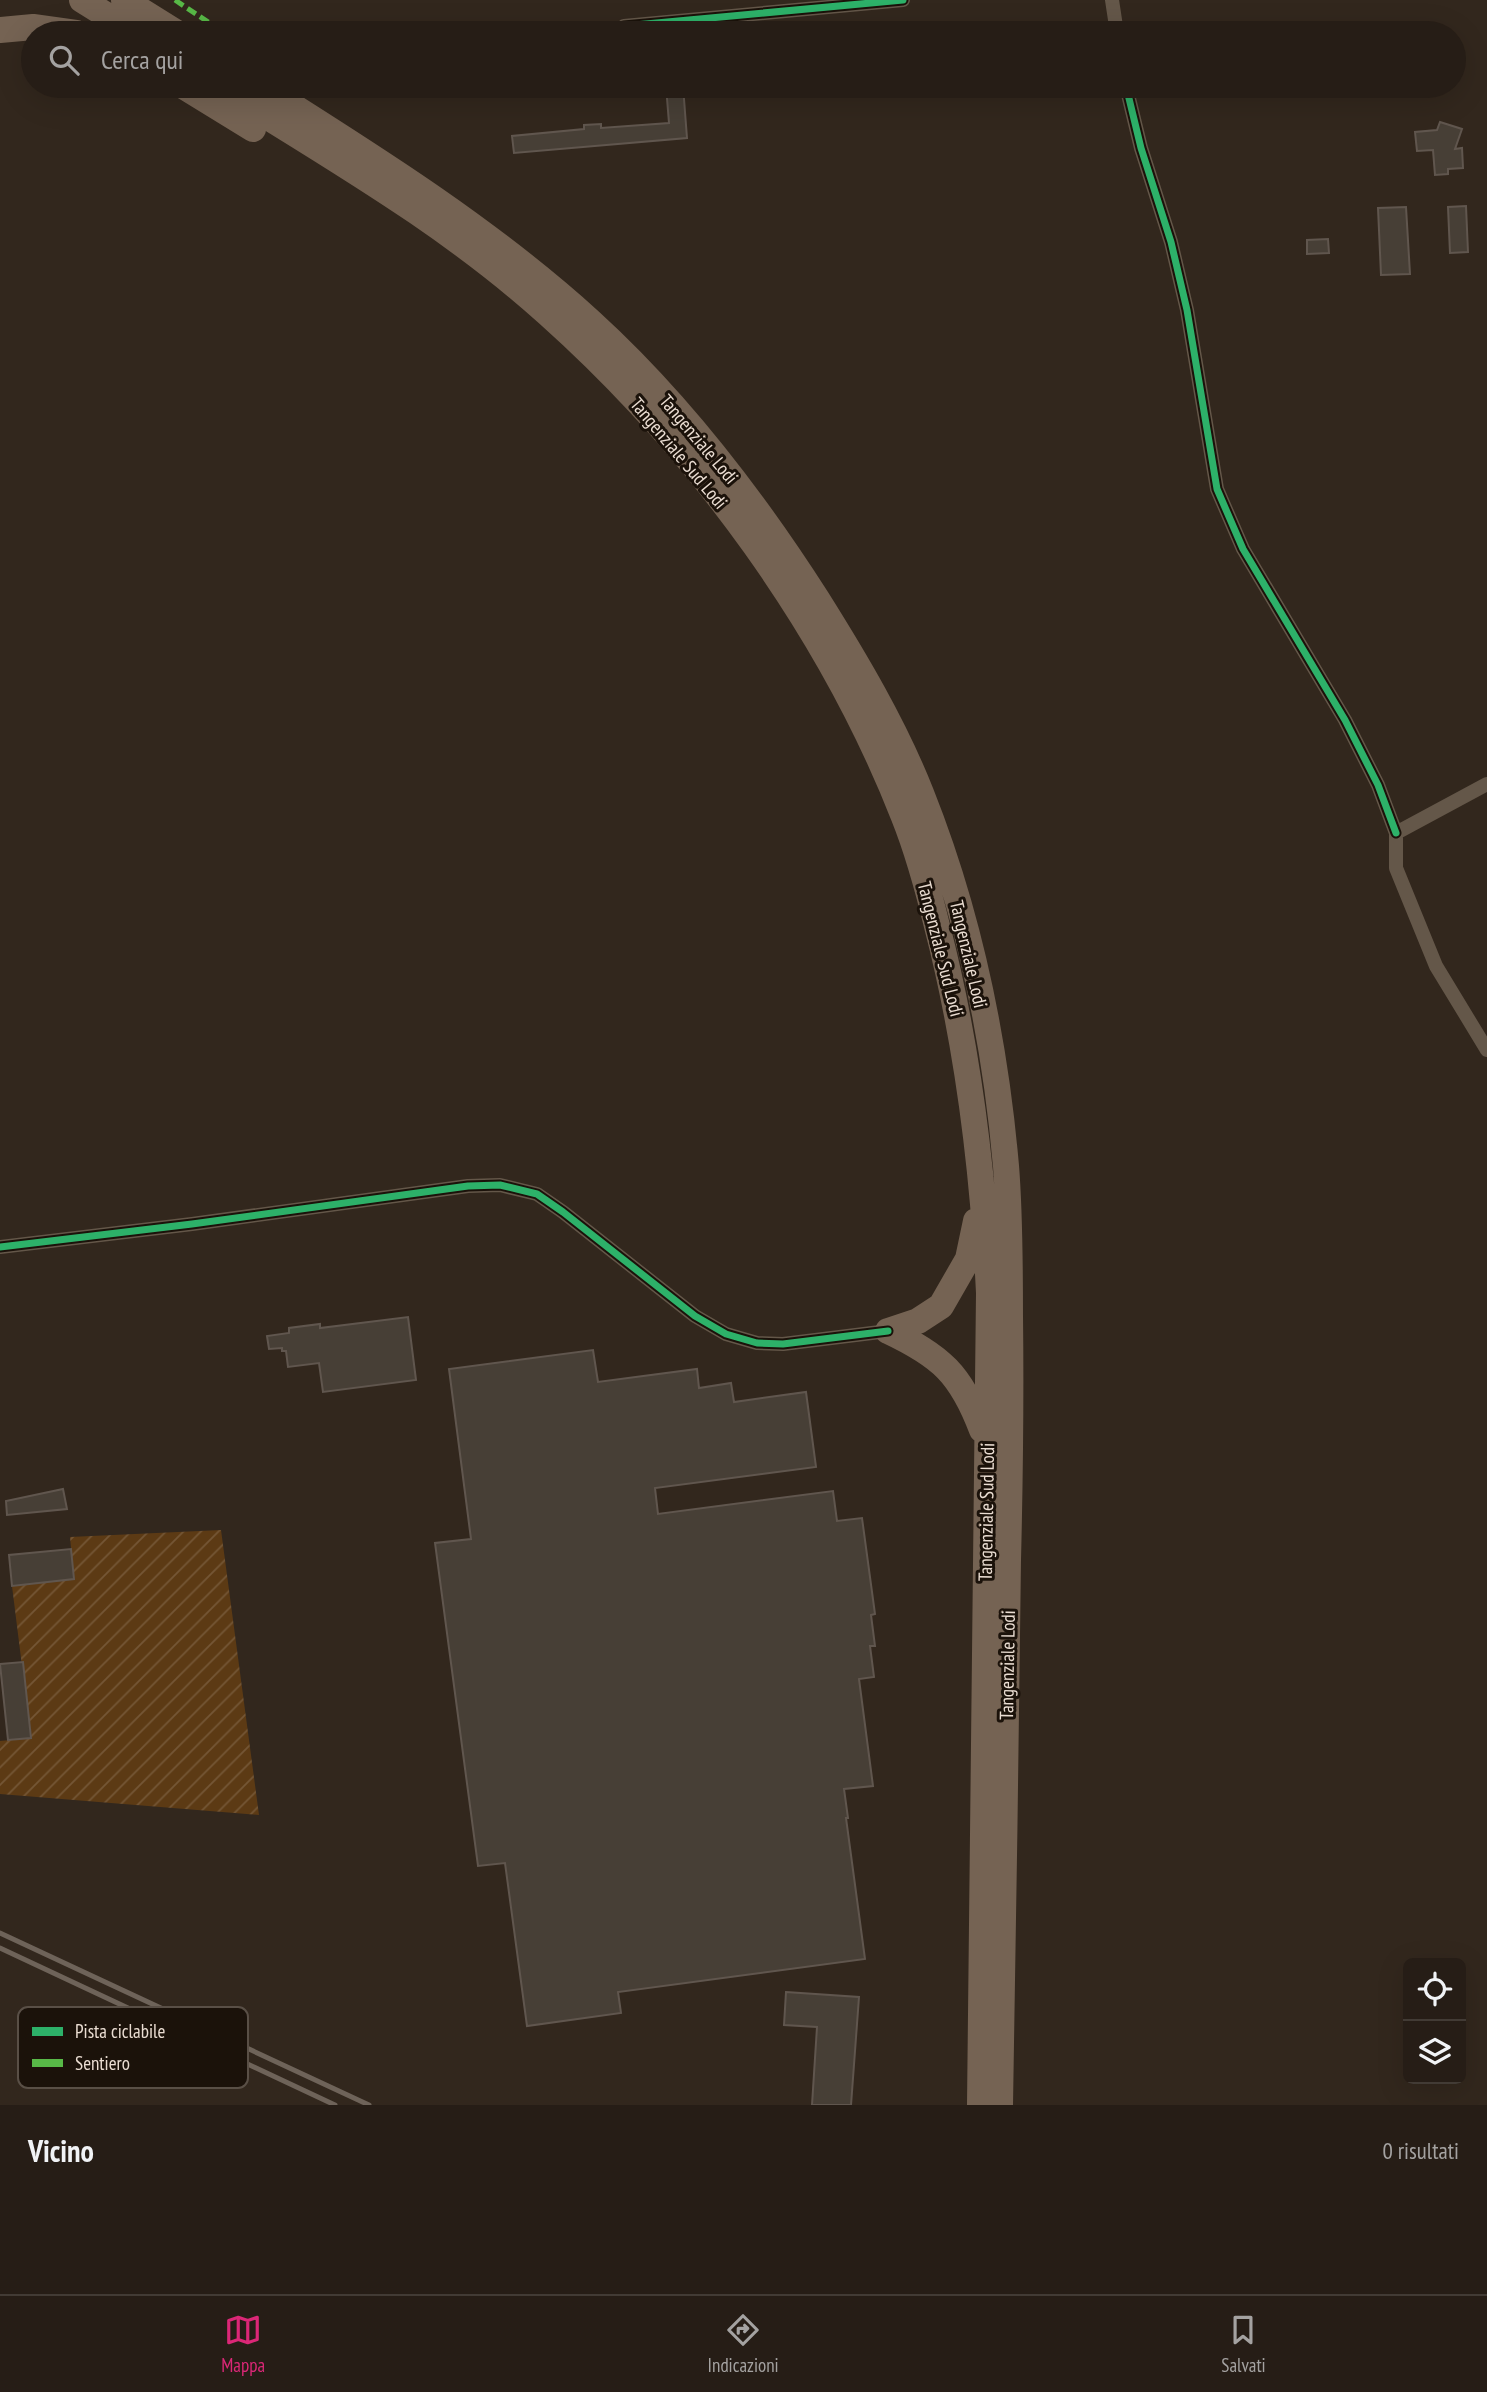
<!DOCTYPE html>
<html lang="it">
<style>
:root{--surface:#261d16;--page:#322a23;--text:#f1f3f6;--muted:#a4a2a1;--line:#423b35;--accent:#db2777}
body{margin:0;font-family:"PT Sans Narrow",sans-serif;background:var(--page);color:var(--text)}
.controls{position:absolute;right:21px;bottom:21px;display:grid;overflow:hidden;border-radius:10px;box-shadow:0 7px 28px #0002}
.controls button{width:63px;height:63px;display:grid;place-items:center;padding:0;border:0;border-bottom:2px solid var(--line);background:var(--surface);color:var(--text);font:35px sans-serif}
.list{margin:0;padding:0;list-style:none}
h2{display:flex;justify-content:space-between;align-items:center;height:91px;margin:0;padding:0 28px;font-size:30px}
h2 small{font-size:23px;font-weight:400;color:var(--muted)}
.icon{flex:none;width:38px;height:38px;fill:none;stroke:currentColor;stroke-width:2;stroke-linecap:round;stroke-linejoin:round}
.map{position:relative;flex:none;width:1487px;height:2105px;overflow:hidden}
.search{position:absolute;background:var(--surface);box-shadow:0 7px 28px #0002;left:21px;right:21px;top:21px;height:77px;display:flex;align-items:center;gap:18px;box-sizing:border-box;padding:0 24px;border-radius:38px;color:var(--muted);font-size:26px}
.sheet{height:189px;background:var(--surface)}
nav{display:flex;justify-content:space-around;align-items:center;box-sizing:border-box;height:98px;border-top:2px solid var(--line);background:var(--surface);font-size:19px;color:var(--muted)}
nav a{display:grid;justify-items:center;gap:4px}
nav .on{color:var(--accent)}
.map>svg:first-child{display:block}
</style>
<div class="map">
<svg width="1487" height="2105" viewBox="0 0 1487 2105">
<defs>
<pattern id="garden-furrows" width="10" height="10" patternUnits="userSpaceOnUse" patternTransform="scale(1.75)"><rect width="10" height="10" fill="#5c3a14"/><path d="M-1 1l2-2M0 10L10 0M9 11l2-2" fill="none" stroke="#745635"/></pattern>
</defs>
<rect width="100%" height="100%" fill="#32271d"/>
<!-- garden -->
<path fill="url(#garden-furrows)" d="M 221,1530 L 259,1815 L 0,1794 L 0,1741 L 31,1738 L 12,1586 L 74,1579 L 70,1537 Z"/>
<!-- building -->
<path fill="#473f36" stroke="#60564e" stroke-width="2" d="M 666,86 L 683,86 L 687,138 L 514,153 L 512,136 L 584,129 L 584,125 L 601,124 L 601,128 L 669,123 Z
M 1440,122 L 1462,129 L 1455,149 L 1462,148 L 1463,168 L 1448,169 L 1448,174 L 1435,175 L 1433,150 L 1417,151 L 1415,132 L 1437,130 Z
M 1466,206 L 1468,252 L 1450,253 L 1448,207 Z
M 1406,207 L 1410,274 L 1381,275 L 1378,208 Z
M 1328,239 L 1329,253 L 1307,254 L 1307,240 Z
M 408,1317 L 416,1380 L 323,1392 L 319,1363 L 288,1367 L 286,1351 L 282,1351 L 282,1348 L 269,1349 L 267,1336 L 289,1333 L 289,1328 L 320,1324 L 320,1328 Z
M 593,1350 L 598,1382 L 697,1369 L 699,1388 L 731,1383 L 734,1402 L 806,1392 L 816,1467 L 655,1488 L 658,1514 L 833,1491 L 837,1521 L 862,1518 L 875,1614 L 871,1615 L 875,1646 L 870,1646 L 874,1677 L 859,1679 L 873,1786 L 844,1789 L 848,1818 L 846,1818 L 865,1959 L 618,1992 L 621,2013 L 527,2026 L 505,1863 L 478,1866 L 435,1543 L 471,1539 L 449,1369 Z
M 63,1489 L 67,1509 L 7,1515 L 6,1501 Z
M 71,1549 L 74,1579 L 12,1586 L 9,1555 Z
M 23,1662 L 31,1738 L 8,1740 L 0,1664 Z
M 786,1992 L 859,1997 L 851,2105 L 812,2105 L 817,2027 L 784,2025 Z"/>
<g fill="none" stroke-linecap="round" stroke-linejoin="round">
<!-- street -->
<path stroke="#645749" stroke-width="14" d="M 1112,0 L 1117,33
M 624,26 L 903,0
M 1126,86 L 1141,148 L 1171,242 L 1187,310 L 1217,489 L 1243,549 L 1345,720 L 1378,785 L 1396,833
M 1487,784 L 1396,833 L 1396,868 L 1436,966 L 1487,1050
M 0,1247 L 192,1224 L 468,1186 L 500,1185 L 537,1194 L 563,1212 L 695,1316 L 726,1334 L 757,1343 L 783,1344 L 888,1331"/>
<!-- highway -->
<path stroke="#756353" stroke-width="26" d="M 82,0 L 135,33
M 124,0 L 177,33
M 0,30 L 33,27 L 76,33
M 183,86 L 253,129
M 218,86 C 331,157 449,224 548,314 C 699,449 830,628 904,817 C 918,852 928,889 937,926 C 968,1046 983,1168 989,1293 L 980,2105
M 261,86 C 375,158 490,230 590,321 C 679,402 753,499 817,599 C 856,661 894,725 921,793 C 968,911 995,1040 1006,1166 C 1010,1216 1010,1266 1010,1316 C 1011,1397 1010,1479 1008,1560 C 1006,1742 1003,1923 1000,2105
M 888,1331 L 918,1321 L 941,1306 L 968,1259 L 976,1221
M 888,1331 C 941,1356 961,1374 982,1430"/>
<!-- rail -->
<path stroke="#6e6359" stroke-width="5" d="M 0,1933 L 369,2105
M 0,1948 L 335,2105"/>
<!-- quiet -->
<path stroke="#58b947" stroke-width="5" stroke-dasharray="10 5" stroke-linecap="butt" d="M 175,0 L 211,24 L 357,33
M 396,33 L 563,32 L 624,26"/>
<!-- cycleway casing -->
<g stroke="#1b120a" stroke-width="11">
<path id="cycleway" d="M 624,26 L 903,0
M 1126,86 L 1141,148 L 1171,242 L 1187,310 L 1217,489 L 1243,549 L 1345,720 L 1378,785 L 1396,833
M 0,1247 L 192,1224 L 468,1186 L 500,1185 L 537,1194 L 563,1212 L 695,1316 L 726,1334 L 757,1343 L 783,1344 L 888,1331"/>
</g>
<!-- cycleway -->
<use href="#cycleway" stroke="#2db169" stroke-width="7"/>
</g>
<g text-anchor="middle" stroke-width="6" stroke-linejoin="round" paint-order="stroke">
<!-- street labels -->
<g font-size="19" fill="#eaddd2" stroke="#1b120a">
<text transform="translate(699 439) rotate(50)" y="7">Tangenziale Lodi</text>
<text transform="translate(679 453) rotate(50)" y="7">Tangenziale Sud Lodi</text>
<text transform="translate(941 949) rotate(76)" y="7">Tangenziale Sud Lodi</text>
<text transform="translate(969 954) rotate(77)" y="7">Tangenziale Lodi</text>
<text transform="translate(986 1512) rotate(-89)" y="7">Tangenziale Sud Lodi</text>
<text transform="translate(1007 1665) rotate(-89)" y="7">Tangenziale Lodi</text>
</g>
</g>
<!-- legend -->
<rect x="18" y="2007" width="230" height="81" rx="10" fill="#1b120a" stroke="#594f46" stroke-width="2"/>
<rect x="32" y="2027" width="31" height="9" fill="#2db169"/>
<rect x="32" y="2059" width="31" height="8" fill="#58b947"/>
<g font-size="19" fill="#eaddd2">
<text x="75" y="2038">Pista ciclabile</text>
<text x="75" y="2070">Sentiero</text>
</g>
</svg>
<div class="controls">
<button><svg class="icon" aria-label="locate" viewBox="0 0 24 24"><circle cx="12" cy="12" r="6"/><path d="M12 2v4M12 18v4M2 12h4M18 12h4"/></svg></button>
<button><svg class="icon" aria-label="layers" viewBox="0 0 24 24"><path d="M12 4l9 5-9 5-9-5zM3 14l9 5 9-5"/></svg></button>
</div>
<div class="search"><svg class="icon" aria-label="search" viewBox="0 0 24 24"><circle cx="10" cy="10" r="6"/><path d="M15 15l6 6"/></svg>Cerca qui</div>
</div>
<section class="sheet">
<h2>Vicino<small>0 risultati</small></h2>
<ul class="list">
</ul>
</section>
<nav>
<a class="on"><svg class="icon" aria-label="map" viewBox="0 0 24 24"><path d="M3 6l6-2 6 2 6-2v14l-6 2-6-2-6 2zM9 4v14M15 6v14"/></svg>Mappa</a>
<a><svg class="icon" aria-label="directions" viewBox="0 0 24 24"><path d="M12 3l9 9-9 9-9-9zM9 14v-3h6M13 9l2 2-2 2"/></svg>Indicazioni</a>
<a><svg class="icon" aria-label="saved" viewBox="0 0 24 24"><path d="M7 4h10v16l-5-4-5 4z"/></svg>Salvati</a>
</nav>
